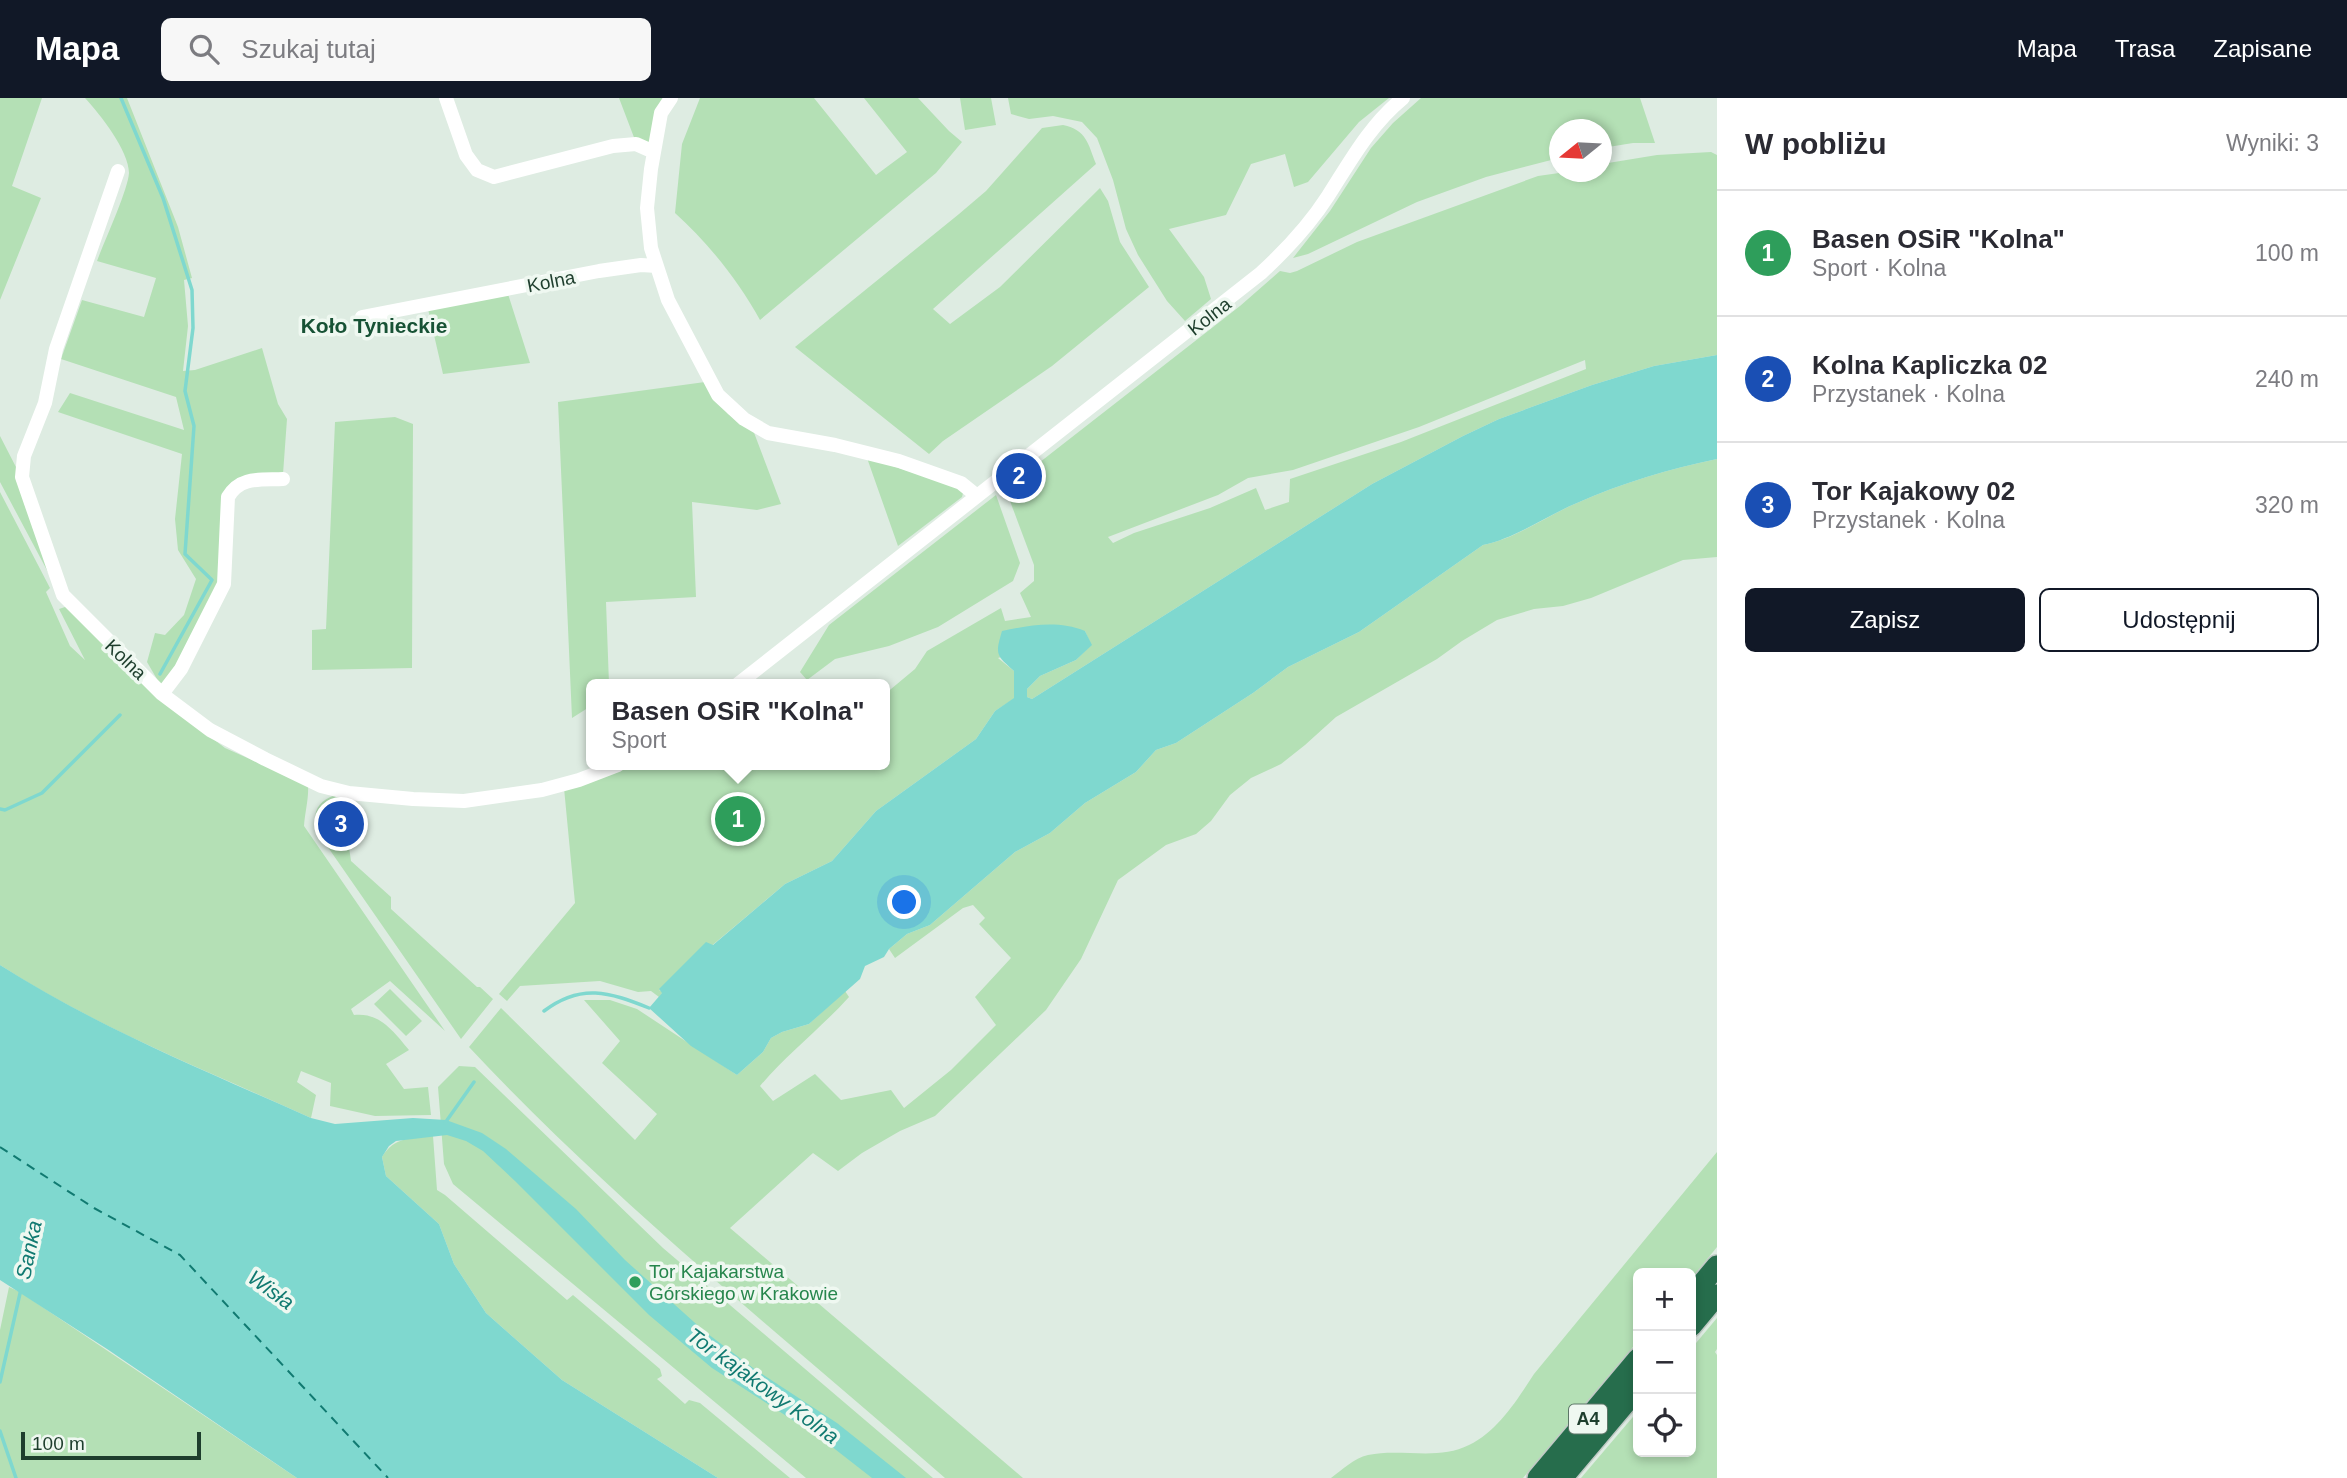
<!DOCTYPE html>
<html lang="pl">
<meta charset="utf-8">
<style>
:root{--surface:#fff;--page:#f7f7f7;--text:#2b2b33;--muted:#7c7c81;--line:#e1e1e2;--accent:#111827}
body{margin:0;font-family:Helvetica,sans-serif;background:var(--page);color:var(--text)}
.controls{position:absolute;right:21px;bottom:21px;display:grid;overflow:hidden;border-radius:10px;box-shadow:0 4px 10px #0003}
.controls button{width:63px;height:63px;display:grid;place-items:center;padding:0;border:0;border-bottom:2px solid var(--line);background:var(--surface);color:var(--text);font:35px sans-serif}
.compass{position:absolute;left:1549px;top:21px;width:63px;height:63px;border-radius:50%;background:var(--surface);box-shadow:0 4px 10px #0003;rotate:252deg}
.scale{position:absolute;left:21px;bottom:18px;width:180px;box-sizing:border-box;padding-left:7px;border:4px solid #1e3e2d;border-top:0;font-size:19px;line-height:24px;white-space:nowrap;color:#1e3e2d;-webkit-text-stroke:5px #eff8f1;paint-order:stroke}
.you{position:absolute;left:905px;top:805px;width:24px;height:24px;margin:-18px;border:5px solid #fff;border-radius:50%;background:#1a73e8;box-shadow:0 0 0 10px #1a73e833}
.badge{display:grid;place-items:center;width:46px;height:46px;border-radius:50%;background:var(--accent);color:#fff;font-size:23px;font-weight:700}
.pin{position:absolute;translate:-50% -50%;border:4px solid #fff;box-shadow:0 2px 7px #0006}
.popup{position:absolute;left:586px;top:581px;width:304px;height:91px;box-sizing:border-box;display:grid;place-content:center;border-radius:10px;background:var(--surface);filter:drop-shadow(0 2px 5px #0005);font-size:23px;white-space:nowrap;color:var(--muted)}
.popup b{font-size:26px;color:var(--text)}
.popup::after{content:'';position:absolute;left:50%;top:100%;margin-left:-14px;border:14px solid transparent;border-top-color:var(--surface)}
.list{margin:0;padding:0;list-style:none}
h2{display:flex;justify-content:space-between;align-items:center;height:91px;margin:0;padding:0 28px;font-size:30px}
h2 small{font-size:23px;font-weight:400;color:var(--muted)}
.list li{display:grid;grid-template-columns:46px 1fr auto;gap:21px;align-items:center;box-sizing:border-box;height:126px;padding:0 28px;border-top:2px solid var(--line)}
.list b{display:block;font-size:26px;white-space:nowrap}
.list p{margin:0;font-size:23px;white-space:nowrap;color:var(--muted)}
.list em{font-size:23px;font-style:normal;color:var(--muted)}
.actions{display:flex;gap:14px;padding:21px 28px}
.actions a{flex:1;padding:16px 0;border:2px solid var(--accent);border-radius:10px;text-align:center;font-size:24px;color:var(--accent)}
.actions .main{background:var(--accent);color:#fff}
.icon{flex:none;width:38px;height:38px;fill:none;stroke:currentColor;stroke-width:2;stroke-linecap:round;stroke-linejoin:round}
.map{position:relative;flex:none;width:1717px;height:1380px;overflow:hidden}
header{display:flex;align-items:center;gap:42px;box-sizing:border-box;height:98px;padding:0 35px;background:var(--accent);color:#fff}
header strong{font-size:33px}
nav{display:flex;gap:38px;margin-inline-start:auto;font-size:24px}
.search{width:490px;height:63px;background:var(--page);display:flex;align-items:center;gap:18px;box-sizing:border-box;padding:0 24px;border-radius:10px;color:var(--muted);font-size:26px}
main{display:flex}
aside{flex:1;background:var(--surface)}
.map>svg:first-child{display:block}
</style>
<header>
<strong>Mapa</strong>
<div class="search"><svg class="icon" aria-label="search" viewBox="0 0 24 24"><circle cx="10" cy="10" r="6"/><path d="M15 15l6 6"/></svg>Szukaj tutaj</div>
<nav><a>Mapa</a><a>Trasa</a><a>Zapisane</a></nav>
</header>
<main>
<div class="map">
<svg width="1717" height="1380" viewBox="0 0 1717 1380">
<rect width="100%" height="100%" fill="#deece2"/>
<!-- green -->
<path fill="#b4e0b5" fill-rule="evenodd" d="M 0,0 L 42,0 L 12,88 L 41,100 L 0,202 Z
M 85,0 L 127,0 L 178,129 L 192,180 L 184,182 L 188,228 L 183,273 L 195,272 L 262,250 L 278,306 L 287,321 L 283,376 L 237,380 L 219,484 L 182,565 L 161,588 L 147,564 L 155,535 L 165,537 L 184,517 L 196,481 L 178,452 L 175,421 L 182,356 L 58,314 L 70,295 L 184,332 L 176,299 L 61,261 L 82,202 L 144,219 L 156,180 L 97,163 C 104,144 128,92 129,75 C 129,53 100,16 85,0 Z
M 619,0 L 670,0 L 649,46 L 635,42 Z
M 700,0 L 814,0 L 876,77 L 907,54 L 864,0 L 918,0 L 949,33 L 962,44 L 936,75 L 760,222 C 738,182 709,146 675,115 L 682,46 Z
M 960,0 L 991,0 L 996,27 L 965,32 Z
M 1008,0 L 1389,0 L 1359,24 L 1308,84 L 1294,89 L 1285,56 L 1251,66 L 1226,117 L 1169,131 L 1204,179 L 1211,201 L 1185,223 L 1167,203 L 1138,157 L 1126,131 L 1113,82 L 1097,40 L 1082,24 L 1053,18 L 1029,21 L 1011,16 Z
M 1421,0 L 1640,0 L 1655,45 L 1633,45 L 1602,50 L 1602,32 L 1560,32 L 1559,60 L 1486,79 L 1417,104 L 1308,156 L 1293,160 L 1330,113 L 1371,50 L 1393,25 Z
M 1063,27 C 1087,32 1088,46 1096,66 L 933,211 L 950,226 L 1000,189 L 1100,90 L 1108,103 L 1120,144 L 1149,189 L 1052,268 L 943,343 L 929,356 L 795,249 L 959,116 L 986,93 L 1042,30 Z
M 1711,54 L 1717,57 L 1717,257 L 1654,268 L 1592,287 L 1499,321 L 1463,338 L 1372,386 L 1032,601 L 1027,599 L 1027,591 L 1040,578 L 1076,562 L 1091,547 L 1085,533 L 998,560 L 1014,573 L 1015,600 L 995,613 L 976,641 L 876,713 L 832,763 L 785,786 L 659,892 L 663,894 L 659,899 L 651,893 L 638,894 L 600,883 L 520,888 L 507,903 L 499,896 L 575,805 L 564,690 L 627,667 L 885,667 L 885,596 L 915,571 L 927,553 L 1001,510 L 1005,523 L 1031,519 L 1020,495 L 1034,483 L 1034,467 L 1007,395 L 1013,385 L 1240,208 L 1280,173 L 1290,175 L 1297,173 L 1357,144 L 1538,78 L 1566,74 L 1602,74 L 1602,66 L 1657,57 ZM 1585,262 L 1586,271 L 1401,344 L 1290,381 L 1289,404 L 1265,412 L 1256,390 L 1210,410 L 1134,435 L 1113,445 L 1108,439 L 1218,397 L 1248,380 L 1293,372 L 1419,329 Z
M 508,196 L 530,265 L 443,276 L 428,211 Z
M 705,284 L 728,316 L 753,332 L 781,406 L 757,412 L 692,404 L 696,499 L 606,504 L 609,586 L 591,586 L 591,608 L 572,620 L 558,304 Z
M 395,319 L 413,326 L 412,570 L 312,572 L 312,532 L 326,531 L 335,324 Z
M 0,338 L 18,373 L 57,491 L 0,384 Z
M 867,360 L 959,389 L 963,395 L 962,399 L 898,448 Z
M 1717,361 L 1717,459 L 1683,462 L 1591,500 L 1563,508 L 1534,511 L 1497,522 L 1462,543 L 1437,561 L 1336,619 L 1305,647 L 1281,666 L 1251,680 L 1230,697 L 1211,723 L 1196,736 L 1166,747 L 1118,782 L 1081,861 L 1046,912 L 935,1018 L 900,1033 L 862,1055 L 838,1073 L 813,1055 L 730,1130 L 1023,1380 L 945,1380 C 784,1239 616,1106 469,949 L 501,910 L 635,1042 L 657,1016 L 602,965 L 620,943 L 584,902 L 610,902 L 637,911 L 737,977 L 763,954 L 771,940 L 782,934 L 809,926 L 845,893 L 849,899 C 821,930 787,956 760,988 L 773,1003 L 815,976 L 841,1002 L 891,992 L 904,1010 L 951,972 L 996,927 L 975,899 L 1011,860 L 979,826 L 985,820 L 973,807 L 963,810 L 895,860 L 889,851 L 907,836 L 930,827 L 1015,754 L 1050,735 L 1085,705 L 1136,674 L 1156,652 L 1176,645 L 1253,595 L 1288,569 L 1359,534 L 1483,447 C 1516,441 1546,418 1577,405 C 1622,385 1669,371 1717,361 Z
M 0,394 L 50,490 L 46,494 L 70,548 L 85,562 L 59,511 L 68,508 L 166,605 L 225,650 L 308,687 C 309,700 305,714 304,728 L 445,933 L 390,883 L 351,911 L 354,917 C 380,914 394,934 409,952 L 386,966 L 404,991 L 428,989 L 431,1017 L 375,1018 L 330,1008 L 331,985 L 301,973 L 297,984 L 316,997 L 311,1020 C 206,972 97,930 0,867 Z
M 996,397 L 1020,465 L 1013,483 L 938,529 L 889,548 L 835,561 L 807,582 L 800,574 L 829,527 Z
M 335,697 L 342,701 L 351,763 L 391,799 L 391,811 L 477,889 L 480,889 L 493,901 L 461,941 L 316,732 C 312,714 318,703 335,697 Z
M 390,891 L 422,923 L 406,938 L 374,906 Z
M 459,968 L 475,969 L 663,1150 L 933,1380 L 806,1380 L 453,1086 L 444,1066 L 438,989 Z
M 433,1038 L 437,1092 L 445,1097 L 567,1202 L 573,1197 L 660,1271 L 662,1278 L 657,1281 L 685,1306 L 689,1302 L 700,1305 L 790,1380 L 718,1380 L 562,1282 L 486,1215 L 454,1166 L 439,1126 L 386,1078 L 382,1059 C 395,1038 410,1041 433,1038 Z
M 1717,1054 L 1717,1149 L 1691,1181 L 1691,1175 L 1638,1175 L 1638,1243 L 1523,1380 L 1331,1380 C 1342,1372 1354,1360 1368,1357 C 1401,1350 1438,1363 1469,1347 C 1498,1333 1517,1302 1534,1276 Z
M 9,1189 L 20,1194 L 297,1380 L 0,1380 L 0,1232 Z
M 1717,1220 L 1717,1251 L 1715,1254 L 1717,1257 L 1717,1380 L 1581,1380 L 1638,1313 L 1638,1354 L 1691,1354 L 1691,1251 Z"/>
<!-- water -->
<path fill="#7fd8cf" d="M 1717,257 L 1717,361 C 1669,371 1622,385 1577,405 C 1546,418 1516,440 1483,447 L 1359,534 L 1288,569 L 1253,595 L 1176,645 L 1156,652 L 1136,674 L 1085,705 L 1050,735 L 1015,754 L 930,827 L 907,836 L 889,851 L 884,859 L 865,868 L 860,881 L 809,926 L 782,934 L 771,940 L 763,954 L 737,977 L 691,948 L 649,910 L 662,895 L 659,891 L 706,844 L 713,847 L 785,786 L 832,763 L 876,713 L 976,641 L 995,613 L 1014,600 L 1014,573 C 996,557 995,557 1002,533 C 1030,527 1058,522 1085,533 L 1092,547 L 1076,562 L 1040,578 L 1027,591 L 1027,599 L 1032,601 L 1372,386 L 1463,338 L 1499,321 L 1592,287 L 1654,268 Z
M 0,867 C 97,929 206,973 311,1020 L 335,1026 L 413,1020 L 446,1022 L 482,1035 L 506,1051 L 576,1111 L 625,1162 L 704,1233 L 753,1270 L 837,1325 L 906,1380 L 872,1380 L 822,1341 L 712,1270 L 649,1217 L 515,1083 L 483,1053 L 466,1043 L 447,1037 L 396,1043 L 389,1048 L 382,1059 L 386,1078 L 439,1126 L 454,1166 L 486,1215 L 562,1282 L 718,1380 L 297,1380 L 107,1251 L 0,1182 Z"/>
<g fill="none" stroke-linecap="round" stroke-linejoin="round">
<!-- stream -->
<path stroke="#7fd8cf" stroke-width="3.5" d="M 121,0 L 163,100 L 192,192 L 193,230 L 185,293 L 194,328 L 185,456 L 212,482 L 160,576
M 0,711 L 5,712 L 42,695 L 120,617
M 544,913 C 581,885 609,894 649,910
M 445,1025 L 474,984
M 0,1284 L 21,1191
M 0,1333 L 16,1380"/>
<!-- ferry -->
<path stroke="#117a71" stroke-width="2" stroke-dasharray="9 7" stroke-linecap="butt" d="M 0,1049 L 94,1110 L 180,1157 L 388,1380"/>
<!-- highway casing -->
<g stroke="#c0c9c4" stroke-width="24">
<path id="highway" d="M 1691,1199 L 1717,1168
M 1691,1228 L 1717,1197
M 1538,1380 L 1638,1261
M 1562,1380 L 1638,1290"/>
</g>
<!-- street -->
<path stroke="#fff" stroke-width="14" d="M 446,0 L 466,57 L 477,72 L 494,79 L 613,48 L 636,46 L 654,54
M 671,0 L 661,15 L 651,71 L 647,110 L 651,150 L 668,202 L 718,297 L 744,321 L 768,335 L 835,347 L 899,363 L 961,385 L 977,398
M 118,73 L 56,251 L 45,305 L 24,358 L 22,379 L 63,497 L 162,596 L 210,632 L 265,661 L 321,688 L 349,695 L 413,701 L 464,703 L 542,692 L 579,682 L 618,667
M 362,219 L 599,173 L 641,167 L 657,168
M 738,586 L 1261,175 C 1286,152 1310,126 1328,98 C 1351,62 1370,27 1403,0
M 162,596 L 181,571 L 224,486 L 228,399 C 240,378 261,382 283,381"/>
<!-- highway -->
<use href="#highway" stroke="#266d4c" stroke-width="21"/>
</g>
<!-- markers -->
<circle fill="#2e9e5b" stroke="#eff8f1" stroke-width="2.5" cx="635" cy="1184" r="7"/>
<g text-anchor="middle" stroke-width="7" stroke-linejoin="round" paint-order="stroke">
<!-- shield labels -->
<rect fill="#eff8f1" stroke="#5d7668" stroke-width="2" x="1569" y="1306.5" width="38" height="29" rx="5"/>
<g font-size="18" font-weight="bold" fill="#1e3e2d">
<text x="1588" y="1327">A4</text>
</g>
<!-- street labels -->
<g font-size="19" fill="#1e3e2d" stroke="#eff8f1">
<text transform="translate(551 183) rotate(-11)" y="7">Kolna</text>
<text transform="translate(1209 218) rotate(-38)" y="7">Kolna</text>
<text transform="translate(126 561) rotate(44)" y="7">Kolna</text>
</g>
<!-- leisure labels -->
<g font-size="19" fill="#27864d" stroke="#eff8f1" text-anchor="start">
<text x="649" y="1180">Tor Kajakarstwa<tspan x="649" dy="22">Górskiego w Krakowie</tspan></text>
</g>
<!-- neighbourhood labels -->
<g font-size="21" font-weight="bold" fill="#175235" stroke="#eff8f1">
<text x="374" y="235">Koło Tynieckie</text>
</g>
<!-- water labels -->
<g font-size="21" font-style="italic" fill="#117a71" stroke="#eff8f1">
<text transform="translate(29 1152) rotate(-78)" y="7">Sanka</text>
<text transform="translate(271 1192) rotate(36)" y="7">Wisła</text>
<text transform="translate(763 1288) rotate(36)" y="7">Tor kajakowy Kolna</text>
</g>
</g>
</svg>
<div class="controls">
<button>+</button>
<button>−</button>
<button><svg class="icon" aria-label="locate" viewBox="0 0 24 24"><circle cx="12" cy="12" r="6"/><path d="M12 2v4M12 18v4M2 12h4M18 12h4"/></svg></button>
</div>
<svg class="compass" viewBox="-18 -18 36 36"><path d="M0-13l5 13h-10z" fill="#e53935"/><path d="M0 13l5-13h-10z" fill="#7c7c81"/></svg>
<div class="scale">100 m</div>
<div class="you"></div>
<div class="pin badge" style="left:738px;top:721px;background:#2e9e5b">1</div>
<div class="popup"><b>Basen OSiR &quot;Kolna&quot;</b>Sport</div>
<div class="pin badge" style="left:1019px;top:378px;background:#1a4fb4">2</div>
<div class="pin badge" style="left:341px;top:726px;background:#1a4fb4">3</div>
</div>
<aside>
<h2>W pobliżu<small>Wyniki: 3</small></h2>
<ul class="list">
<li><span class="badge" style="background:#2e9e5b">1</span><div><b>Basen OSiR &quot;Kolna&quot;</b><p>Sport · Kolna</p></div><em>100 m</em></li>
<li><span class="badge" style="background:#1a4fb4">2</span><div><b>Kolna Kapliczka 02</b><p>Przystanek · Kolna</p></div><em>240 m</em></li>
<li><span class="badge" style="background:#1a4fb4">3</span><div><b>Tor Kajakowy 02</b><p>Przystanek · Kolna</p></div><em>320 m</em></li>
</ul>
<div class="actions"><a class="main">Zapisz</a><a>Udostępnij</a></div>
</aside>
</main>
